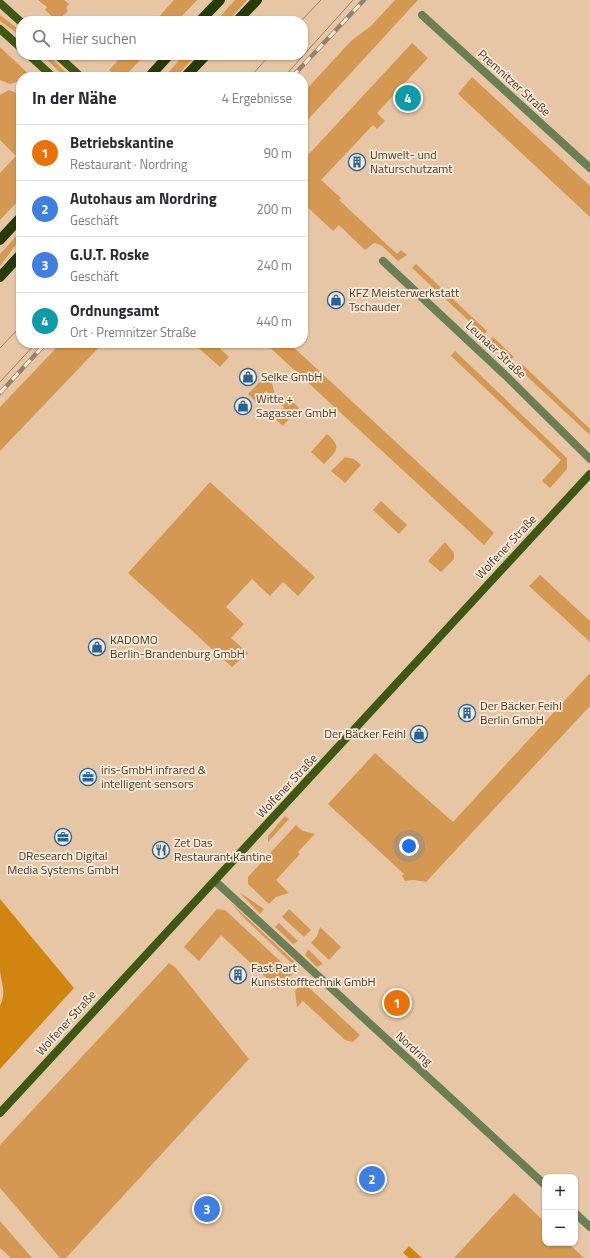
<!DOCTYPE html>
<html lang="de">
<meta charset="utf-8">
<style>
:root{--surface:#fff;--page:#f7f7f7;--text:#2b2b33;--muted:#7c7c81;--line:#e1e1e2;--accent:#26639a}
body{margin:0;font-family:"Titillium Web",sans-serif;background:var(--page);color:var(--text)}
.controls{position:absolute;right:12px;bottom:12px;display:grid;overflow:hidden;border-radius:8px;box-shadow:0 1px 3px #0004}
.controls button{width:36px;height:36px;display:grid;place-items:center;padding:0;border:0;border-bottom:1px solid var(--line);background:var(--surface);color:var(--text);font:20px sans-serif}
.you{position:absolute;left:409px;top:846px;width:14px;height:14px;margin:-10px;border:3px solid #fff;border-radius:50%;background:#1a73e8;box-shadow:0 0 0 6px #1a73e833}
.badge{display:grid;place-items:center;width:26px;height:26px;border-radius:50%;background:var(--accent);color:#fff;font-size:13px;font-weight:700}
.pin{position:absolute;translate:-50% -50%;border:2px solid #fff;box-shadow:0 1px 4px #0006}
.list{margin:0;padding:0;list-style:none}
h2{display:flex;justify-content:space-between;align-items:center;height:52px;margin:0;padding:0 16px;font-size:17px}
h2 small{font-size:13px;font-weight:400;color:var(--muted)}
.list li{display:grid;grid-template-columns:26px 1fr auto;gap:12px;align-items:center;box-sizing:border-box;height:56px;padding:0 16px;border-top:1px solid var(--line)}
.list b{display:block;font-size:15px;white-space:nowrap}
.list p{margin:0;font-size:13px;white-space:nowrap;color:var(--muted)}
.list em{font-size:13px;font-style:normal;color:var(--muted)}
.icon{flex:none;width:22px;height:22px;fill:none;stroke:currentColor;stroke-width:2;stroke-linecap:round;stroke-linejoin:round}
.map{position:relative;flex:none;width:590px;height:1258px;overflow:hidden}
.search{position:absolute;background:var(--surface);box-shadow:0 1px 3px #0004;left:16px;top:16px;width:292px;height:44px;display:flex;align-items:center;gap:10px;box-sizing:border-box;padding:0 14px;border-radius:16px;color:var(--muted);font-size:15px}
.panel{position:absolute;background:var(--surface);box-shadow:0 1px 3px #0004;left:16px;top:72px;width:292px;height:276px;border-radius:16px}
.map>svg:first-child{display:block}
</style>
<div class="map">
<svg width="590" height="1258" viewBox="0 0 590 1258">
<rect width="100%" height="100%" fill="#e6c6a4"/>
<!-- green -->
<path fill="#d59852" d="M 38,0 L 64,0 L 69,4 L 66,8 L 68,11 L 57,21 L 45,10 L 47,7 Z
M 174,0 L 197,0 L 177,21 L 155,21 Z
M 235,0 L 247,0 L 228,21 L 216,21 Z
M 395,0 L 418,0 L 303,125 L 303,93 L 351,41 L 371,26 Z
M 0,15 L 21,31 L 21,36 L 0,21 Z
M 412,43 L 428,58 L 377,113 L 385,121 L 377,129 L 373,125 L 321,180 L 341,198 L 339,200 L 397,254 L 401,250 L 407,255 L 398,261 L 381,245 L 374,243 L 365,250 L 339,225 L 333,231 L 303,203 L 303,149 L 309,154 Z
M 0,47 L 32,77 L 21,77 L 21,81 L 10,84 L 0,80 Z
M 42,55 L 48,55 L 71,77 L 65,77 Z
M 123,55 L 145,55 L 125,76 L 117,77 L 109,70 Z
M 184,55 L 196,55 L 176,77 L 164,77 Z
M 472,77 L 590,186 L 590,217 L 458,94 Z
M 9,90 L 21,95 L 21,198 L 0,220 L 0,173 L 16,156 L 0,140 L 0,95 Z
M 21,231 L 21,238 L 0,266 L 0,254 Z
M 416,264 L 487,331 L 484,335 L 412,268 Z
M 493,337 L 514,357 L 510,360 L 490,341 Z
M 61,343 L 103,343 L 0,451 L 0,407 Z
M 214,343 L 229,357 L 220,367 L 194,344 Z
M 265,343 L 289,343 L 494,533 L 484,545 Z
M 455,351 L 567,458 L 567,469 L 550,488 L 542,481 L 561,460 L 451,356 Z
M 522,364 L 590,429 L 590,435 L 518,368 Z
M 265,376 L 272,383 L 274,392 L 271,396 L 266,391 L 256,402 L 248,394 Z
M 284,399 L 291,400 L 299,408 L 283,426 L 274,418 L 284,407 L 278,402 Z
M 327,434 C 343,448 336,451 324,464 L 311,452 Z
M 345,457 L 354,459 L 361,465 L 345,483 L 331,471 Z
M 210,482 L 315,577 L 298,596 L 283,582 L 270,596 L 252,579 L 226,607 L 244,624 L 231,638 L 248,653 L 232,667 L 128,573 Z
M 381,501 L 407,525 L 399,534 L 373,510 Z
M 445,542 L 454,553 L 454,559 L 441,572 L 428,561 Z
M 540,575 L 590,621 L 590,642 L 529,586 Z
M 590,673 L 590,706 L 426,882 L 414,880 L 405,881 L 402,876 L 404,874 L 328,804 L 375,753 L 453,822 Z
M 285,816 L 289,819 L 268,842 L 268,836 Z
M 296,825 L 303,831 L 315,834 L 298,852 L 300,854 L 276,880 L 289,893 L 276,897 L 269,904 L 248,884 L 248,877 Z
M 239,892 L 264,909 L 260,914 Z
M 230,902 L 297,964 L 295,966 L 244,918 Z
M 217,909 L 225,910 L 293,973 L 278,989 L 221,935 L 199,961 L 184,947 Z
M 289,909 L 311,930 L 304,937 L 282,917 Z
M 279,923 L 298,941 L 293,944 L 275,927 Z
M 320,927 L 341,947 L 329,960 L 311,943 L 317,936 Z
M 308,949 L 323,964 L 317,967 L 305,955 Z
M 169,963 L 176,968 L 249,1059 L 66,1258 L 60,1258 L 0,1188 L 0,1145 Z
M 303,982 L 360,1035 L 353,1042 L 345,1040 L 303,1001 L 297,1007 L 295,991 Z
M 514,1193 L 545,1222 L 545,1243 L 568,1243 L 584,1258 L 454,1258 Z
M 0,1221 L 32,1258 L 11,1258 L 0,1248 Z"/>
<!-- forest -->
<path fill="#d18511" d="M 0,899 L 74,988 L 0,1069 L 0,1006 C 7,991 1,984 0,970 C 0,947 0,923 0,899 Z
M 409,1246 L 422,1258 L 409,1258 L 403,1253 Z"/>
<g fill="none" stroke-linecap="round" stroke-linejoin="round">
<!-- street -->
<path stroke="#6b7e55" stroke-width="8" d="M 422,15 L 590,168
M 383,261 L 505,375 L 590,459
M 215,881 L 545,1185
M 575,1213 L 590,1227"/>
<!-- secondary -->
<path stroke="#3e5814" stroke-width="8" d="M 0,3 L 21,22
M 0,29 L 21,48
M 29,55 L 53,77
M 57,55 L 81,77
M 0,1113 C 197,900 394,687 590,474"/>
<!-- primary -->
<path stroke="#273a0a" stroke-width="10" d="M 200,21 L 220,0
M 237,21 L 257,0
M 149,77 L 169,55
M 185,77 L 206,55
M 0,240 L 21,217
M 0,277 L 21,254"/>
<!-- tram -->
<path stroke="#99826a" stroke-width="1" d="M 301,21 L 321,0
M 250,77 L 270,55
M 284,77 L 353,0
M 0,348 L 21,326
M 0,382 L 36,343"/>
<!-- rail casing -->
<g stroke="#99826a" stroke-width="4.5">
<path id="rail" d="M 292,77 L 364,0
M 0,393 L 46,343"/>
</g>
<!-- rail -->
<use href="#rail" stroke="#faead9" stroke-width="3" stroke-dasharray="9" stroke-linecap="butt"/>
</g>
<!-- icons -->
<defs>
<g id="building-ring" transform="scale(0.9)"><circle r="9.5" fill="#faead9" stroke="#26639a" stroke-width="1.5"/><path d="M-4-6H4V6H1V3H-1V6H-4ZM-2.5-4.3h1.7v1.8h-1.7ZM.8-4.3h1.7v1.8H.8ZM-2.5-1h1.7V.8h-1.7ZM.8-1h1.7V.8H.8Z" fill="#26639a"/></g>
<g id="shop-ring" transform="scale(0.9)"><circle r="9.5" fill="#faead9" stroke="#26639a" stroke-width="1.5"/><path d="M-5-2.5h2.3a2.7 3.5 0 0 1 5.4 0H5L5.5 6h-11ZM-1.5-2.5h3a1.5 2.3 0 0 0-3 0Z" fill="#26639a"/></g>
<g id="office-ring" transform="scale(0.9)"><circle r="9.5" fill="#faead9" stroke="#26639a" stroke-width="1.5"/><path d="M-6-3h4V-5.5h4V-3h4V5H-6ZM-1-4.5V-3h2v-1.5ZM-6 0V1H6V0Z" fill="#26639a"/></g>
<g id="restaurant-ring" transform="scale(0.9)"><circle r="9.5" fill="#faead9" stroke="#26639a" stroke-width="1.5"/><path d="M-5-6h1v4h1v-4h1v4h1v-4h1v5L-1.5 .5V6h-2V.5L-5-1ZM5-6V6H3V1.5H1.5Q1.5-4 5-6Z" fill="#26639a"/></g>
</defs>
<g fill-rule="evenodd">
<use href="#building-ring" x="357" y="162"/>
<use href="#shop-ring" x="336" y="300"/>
<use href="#shop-ring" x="248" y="377"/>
<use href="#shop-ring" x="243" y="406"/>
<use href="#shop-ring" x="97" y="647"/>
<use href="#building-ring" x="467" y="713"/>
<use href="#shop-ring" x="419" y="734"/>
<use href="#office-ring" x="88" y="777"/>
<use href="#office-ring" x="63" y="837"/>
<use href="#restaurant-ring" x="161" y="850"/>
<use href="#building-ring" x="238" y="975"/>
</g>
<g text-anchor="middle" stroke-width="3.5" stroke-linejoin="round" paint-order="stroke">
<!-- street labels -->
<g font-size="12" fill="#46392b" stroke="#faead9">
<text transform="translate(514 83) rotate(42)" y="4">Premnitzer Straße</text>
<text transform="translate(496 350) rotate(43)" y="4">Leunaer Straße</text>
<text transform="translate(506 547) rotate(-47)" y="4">Wolfener Straße</text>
<text transform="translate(287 786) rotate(-47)" y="4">Wolfener Straße</text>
<text transform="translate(66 1023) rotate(-48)" y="4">Wolfener Straße</text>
<text transform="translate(414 1049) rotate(42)" y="4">Nordring</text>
</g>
<!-- poi labels -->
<g font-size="12" fill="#46392b" stroke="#faead9" text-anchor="start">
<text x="370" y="159">Umwelt- und<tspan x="370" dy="14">Naturschutzamt</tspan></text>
<text x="349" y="297">KFZ Meisterwerkstatt<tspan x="349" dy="14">Tschauder</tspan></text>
<text x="261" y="381">Selke GmbH</text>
<text x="256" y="403">Witte +<tspan x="256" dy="14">Sagasser GmbH</tspan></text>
<text x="110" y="644">KADOMO<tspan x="110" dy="14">Berlin-Brandenburg GmbH</tspan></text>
<text x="480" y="710">Der Bäcker Feihl<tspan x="480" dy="14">Berlin GmbH</tspan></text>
<text x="406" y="738" text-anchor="end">Der Bäcker Feihl</text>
<text x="101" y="774">iris-GmbH infrared &amp;<tspan x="101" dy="14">intelligent sensors</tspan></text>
<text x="174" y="847">Zet Das<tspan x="174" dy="14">Restaurant Kantine</tspan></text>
<text x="63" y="860" text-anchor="middle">DResearch Digital<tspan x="63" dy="14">Media Systems GmbH</tspan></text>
<text x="251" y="972">Fast Part<tspan x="251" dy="14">Kunststofftechnik GmbH</tspan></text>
</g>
</g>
</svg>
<div class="controls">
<button>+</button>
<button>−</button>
</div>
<div class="you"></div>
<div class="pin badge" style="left:397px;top:1003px;background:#e8710a">1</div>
<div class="pin badge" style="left:372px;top:1179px;background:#3f7fe0">2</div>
<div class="pin badge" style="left:207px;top:1209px;background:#3f7fe0">3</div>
<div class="pin badge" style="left:408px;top:98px;background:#0f9aa8">4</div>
<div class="search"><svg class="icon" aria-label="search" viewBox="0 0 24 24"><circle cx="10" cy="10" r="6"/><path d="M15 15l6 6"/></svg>Hier suchen</div>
<section class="panel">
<h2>In der Nähe<small>4 Ergebnisse</small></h2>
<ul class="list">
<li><span class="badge" style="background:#e8710a">1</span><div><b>Betriebskantine</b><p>Restaurant · Nordring</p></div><em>90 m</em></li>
<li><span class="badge" style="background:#3f7fe0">2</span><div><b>Autohaus am Nordring</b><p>Geschäft</p></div><em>200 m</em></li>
<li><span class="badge" style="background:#3f7fe0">3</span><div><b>G.U.T. Roske</b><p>Geschäft</p></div><em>240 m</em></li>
<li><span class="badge" style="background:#0f9aa8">4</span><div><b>Ordnungsamt</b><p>Ort · Premnitzer Straße</p></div><em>440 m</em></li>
</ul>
</section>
</div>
